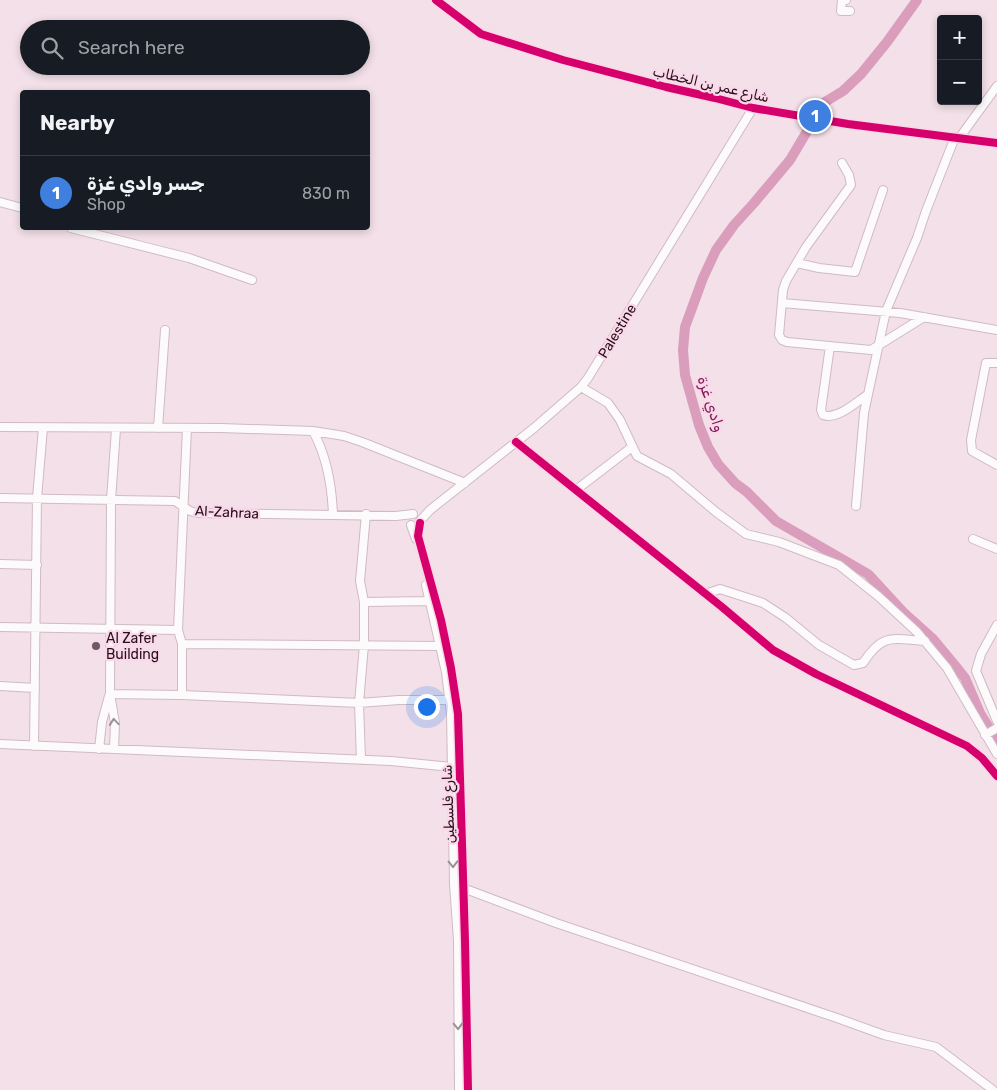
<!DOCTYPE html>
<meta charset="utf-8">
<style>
:root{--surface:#171b24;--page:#242831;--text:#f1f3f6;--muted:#9ea1a6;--line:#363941;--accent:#b5aeb4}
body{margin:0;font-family:Rubik,Cairo,sans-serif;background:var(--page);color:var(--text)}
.controls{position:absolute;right:15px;top:15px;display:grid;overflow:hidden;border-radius:5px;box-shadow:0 2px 8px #0003}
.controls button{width:45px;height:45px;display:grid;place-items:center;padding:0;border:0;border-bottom:1px solid var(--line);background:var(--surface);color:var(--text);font:25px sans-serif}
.you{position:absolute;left:426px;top:706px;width:18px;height:18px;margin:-12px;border:4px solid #fff;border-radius:50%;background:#1a73e8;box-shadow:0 0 0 8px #1a73e833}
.badge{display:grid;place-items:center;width:32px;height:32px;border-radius:50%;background:var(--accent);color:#fff;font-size:16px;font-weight:700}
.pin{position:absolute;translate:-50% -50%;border:2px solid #fff;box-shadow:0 1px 5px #0006}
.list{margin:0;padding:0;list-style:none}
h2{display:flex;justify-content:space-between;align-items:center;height:65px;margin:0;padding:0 20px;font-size:21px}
h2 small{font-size:16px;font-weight:400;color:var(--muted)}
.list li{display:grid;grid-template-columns:32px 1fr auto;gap:15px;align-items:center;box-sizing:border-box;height:75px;padding:0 20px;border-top:1px solid var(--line)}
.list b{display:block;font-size:19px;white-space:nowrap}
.list p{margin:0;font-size:16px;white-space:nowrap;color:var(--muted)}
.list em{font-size:16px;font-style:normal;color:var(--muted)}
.icon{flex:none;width:28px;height:28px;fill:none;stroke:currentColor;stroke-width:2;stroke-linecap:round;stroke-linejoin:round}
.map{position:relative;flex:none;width:997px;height:1090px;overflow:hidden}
.search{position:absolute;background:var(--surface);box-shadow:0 2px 8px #0003;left:20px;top:20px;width:350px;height:55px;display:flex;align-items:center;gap:12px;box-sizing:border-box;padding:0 18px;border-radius:28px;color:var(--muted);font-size:19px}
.panel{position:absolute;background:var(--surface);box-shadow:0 2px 8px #0003;left:20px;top:90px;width:350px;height:140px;border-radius:5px}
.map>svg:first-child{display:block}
</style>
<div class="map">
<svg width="997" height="1090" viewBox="0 0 997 1090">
<rect width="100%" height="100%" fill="#f3e0e9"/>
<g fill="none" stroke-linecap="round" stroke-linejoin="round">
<!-- river -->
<path stroke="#da9dbc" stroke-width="10" d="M 917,0 L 887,42 L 861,74 L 843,91 L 820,105 L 809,128 L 790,160 L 754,203 L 734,225 L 716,250 L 703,278 L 685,327 L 683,350 L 685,375 L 699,425 L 708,447 L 718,464 L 735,483 L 747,492 L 776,521 L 868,574 L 903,612 L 933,639 L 957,668 L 965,678 L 980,713 L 997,741"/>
<!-- minor casing -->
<g stroke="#cebbc4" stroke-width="10">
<path id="minor" d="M 436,0 L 481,34 L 563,60 L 666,87 L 715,98 L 753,108 L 848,124 L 997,143
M 846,0 L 842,0 L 841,11 L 850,11
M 960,137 L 997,86
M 842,163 L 849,175 L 851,185 L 806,247 L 786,281 L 783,290 L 779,335 L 782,340 L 787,342 L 871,350 L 924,317
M 0,202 L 22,208
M 71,228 L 189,258 L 252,280
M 797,263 L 819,268 L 855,272 L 883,190
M 782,303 L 900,313 L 997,330
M 830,346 L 821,410 L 823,415 C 837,420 855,403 867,395
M 997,363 L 986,363 L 971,440 L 972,451 L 997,465
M 581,387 L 608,403 L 620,420 L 637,456 L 671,474 L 716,512 L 746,534 L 779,542 L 839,565 L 878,596 L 917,632 L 947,668 L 997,754
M 0,427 L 221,428 L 313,431 C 327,457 332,486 333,515
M 158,428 L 165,330
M 187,428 L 178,630 L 182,644 L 182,695 L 359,703 L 399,700 L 449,700
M 313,431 L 344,436 L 362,442 L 465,483
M 516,442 L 722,607 L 773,650 L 816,674 L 967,746 L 982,758 L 997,776
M 576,490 L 632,447
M 0,498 L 175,501 L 190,511 L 197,513 L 396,516 L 413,514
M 856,506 L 864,413 L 886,311 L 917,238 L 926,211 L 955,137
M 420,521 L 430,510 L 534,428 L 581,387 L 588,378 L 753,108
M 420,523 L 418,536 L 441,620 L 451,668 L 458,714 L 465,941 L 468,1090
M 411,525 L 416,539
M 973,539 L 997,549
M 0,564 L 37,565
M 426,585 L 446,672 L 451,714 L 454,884 L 458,940 L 459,1090
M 705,594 L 720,589 L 763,603 L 786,618 L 819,645 L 854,665 L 863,663 C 883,632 893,639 925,641
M 364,602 L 430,601
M 997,625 L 981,654 L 976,671 L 997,721
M 0,627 L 178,630
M 182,644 L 441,646
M 0,686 L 35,688
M 110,694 L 182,695
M 985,735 L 997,728
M 0,744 L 391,761 L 451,767
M 34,746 L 37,498 L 43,428
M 99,749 L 102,722 L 109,696
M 114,749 L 115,723 L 110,694 L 111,500 L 116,429
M 361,760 L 359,703 L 364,645 L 364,602 L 360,581 L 366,514
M 463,888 L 556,923 L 837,1018 L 884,1035 L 936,1047 L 993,1090"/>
</g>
<!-- minor -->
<use href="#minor" stroke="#fdfafc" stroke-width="8"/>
<!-- cycleway casing -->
<g stroke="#fbd8e9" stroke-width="11">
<path id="cycleway" d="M 436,0 L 481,34 L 563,60 L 666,87 L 715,98 L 753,108 L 848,124 L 997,143
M 516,442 L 722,607 L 773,650 L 816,674 L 967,746 L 982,758 L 997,776
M 420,523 L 418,536 L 441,620 L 451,668 L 458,714 L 465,941 L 468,1090"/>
</g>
<!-- cycleway -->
<use href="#cycleway" stroke="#d6006c" stroke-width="8"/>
</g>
<!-- one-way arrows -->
<defs><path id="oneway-chevron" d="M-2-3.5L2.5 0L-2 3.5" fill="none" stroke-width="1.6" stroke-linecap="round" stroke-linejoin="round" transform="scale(1.25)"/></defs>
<g stroke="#9b9197">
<use href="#oneway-chevron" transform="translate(114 722) rotate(-95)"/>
<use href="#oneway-chevron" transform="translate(453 864) rotate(89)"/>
<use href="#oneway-chevron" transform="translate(458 1026) rotate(88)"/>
</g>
<!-- markers -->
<circle fill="#6c5963" stroke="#fbd8e9" stroke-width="2" cx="96" cy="646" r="5"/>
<g text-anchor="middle" stroke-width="4.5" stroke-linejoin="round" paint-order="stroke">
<!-- street labels -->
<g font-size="14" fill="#24101b" stroke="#fbd8e9">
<text transform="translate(711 84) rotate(13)" y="5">شارع عمر بن الخطاب</text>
<text transform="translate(617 331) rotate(-59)" y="5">Palestine</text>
<text transform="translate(227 512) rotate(3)" y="5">Al-Zahraa</text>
<text transform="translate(448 804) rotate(-92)" y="5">شارع فلسطين</text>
</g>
<!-- poi labels -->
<g font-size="14" fill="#24101b" stroke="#fbd8e9" text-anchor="start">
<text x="106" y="643">Al Zafer<tspan x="106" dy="16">Building</tspan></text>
</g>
<!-- water labels -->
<g font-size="15" font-style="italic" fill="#7b1c56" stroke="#fbd8e9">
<text transform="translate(711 404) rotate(72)" y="5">وادي غزة</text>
</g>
</g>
</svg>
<div class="controls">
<button>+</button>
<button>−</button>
</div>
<div class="you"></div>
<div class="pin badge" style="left:815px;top:116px;background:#3f7fe0">1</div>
<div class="search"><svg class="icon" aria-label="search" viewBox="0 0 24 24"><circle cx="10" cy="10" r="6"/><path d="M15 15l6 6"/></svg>Search here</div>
<section class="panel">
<h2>Nearby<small></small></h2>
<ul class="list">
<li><span class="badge" style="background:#3f7fe0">1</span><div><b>جسر وادي غزة</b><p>Shop</p></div><em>830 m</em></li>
</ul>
</section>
</div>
